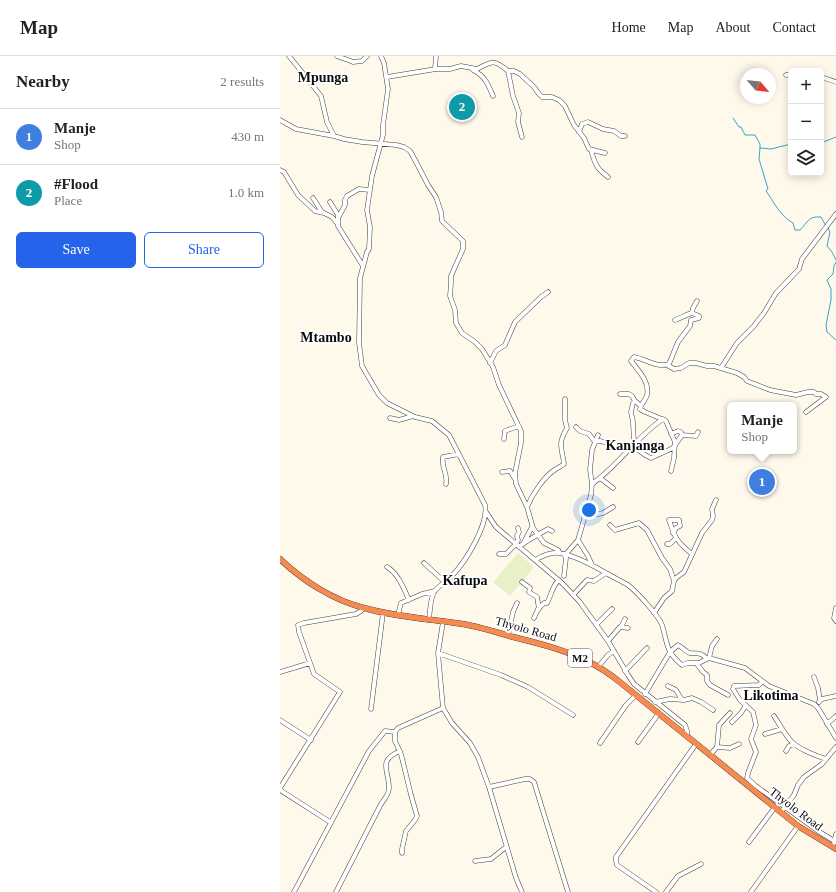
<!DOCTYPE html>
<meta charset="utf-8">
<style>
:root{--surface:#fff;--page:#f6f6f6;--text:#222;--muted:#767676;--line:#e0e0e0;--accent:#2563eb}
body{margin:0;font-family:"Times New Roman",serif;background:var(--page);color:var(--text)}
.controls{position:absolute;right:12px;top:12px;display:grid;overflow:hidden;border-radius:6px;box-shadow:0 2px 10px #0003}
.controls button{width:36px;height:36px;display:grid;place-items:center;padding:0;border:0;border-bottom:1px solid var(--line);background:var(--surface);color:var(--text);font:20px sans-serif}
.compass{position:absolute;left:460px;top:12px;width:36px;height:36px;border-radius:50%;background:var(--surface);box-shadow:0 2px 10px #0003;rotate:118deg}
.you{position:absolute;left:309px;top:454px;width:14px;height:14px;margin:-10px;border:3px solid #fff;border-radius:50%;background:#1a73e8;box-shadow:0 0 0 6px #1a73e833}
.badge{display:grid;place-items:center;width:26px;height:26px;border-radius:50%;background:var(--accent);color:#fff;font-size:13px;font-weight:700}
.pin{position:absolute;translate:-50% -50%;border:2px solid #fff;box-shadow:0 1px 4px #0006}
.popup{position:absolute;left:447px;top:346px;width:70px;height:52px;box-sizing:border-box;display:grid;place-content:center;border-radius:6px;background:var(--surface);filter:drop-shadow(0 1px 3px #0005);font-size:13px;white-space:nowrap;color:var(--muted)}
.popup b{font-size:15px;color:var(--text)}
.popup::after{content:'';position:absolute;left:50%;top:100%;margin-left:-8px;border:8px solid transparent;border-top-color:var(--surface)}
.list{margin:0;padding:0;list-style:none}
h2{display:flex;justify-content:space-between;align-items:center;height:52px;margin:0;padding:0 16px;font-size:17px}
h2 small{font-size:13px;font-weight:400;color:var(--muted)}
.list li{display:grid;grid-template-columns:26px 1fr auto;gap:12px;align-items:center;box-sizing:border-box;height:56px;padding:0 16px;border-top:1px solid var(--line)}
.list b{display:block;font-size:15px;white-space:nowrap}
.list p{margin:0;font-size:13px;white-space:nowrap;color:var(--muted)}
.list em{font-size:13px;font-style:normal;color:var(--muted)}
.actions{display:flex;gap:8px;padding:12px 16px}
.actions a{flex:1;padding:9px 0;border:1px solid var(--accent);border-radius:6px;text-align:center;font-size:14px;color:var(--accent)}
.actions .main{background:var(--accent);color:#fff}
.icon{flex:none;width:22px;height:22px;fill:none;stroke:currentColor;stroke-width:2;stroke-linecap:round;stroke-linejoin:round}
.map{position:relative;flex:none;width:556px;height:836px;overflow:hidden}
header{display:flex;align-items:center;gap:24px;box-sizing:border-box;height:56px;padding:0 20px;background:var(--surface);border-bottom:1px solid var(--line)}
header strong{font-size:19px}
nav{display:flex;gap:22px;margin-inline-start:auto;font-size:14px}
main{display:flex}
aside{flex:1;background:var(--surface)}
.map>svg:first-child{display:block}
</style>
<header>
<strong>Map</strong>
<nav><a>Home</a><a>Map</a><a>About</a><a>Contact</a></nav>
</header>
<main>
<aside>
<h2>Nearby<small>2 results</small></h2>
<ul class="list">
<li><span class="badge" style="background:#3f7fe0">1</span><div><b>Manje</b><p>Shop</p></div><em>430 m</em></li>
<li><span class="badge" style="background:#0f9aa8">2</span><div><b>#Flood</b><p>Place</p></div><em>1.0 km</em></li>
</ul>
<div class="actions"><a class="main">Save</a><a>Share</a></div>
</aside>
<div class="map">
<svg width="556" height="836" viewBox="0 0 556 836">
<rect width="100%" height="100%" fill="#fff9ec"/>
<!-- pitch -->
<path fill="#e7f0c7" d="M 238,497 L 254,511 L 230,540 L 213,526 Z"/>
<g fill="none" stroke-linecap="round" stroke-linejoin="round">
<!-- stream -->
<path stroke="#37a4ce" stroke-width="1" d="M 453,62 L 459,71 L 461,71 L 465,79 L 475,79 L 480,88 L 480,92 L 491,93 L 511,88
M 541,87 L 556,81
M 480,92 L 479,103 L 488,133 L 486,135 C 494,146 500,160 513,167 L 515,174 L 520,174 C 528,166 528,160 541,161 L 546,170
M 548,172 L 550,176 L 547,190 L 552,196 L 556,204
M 556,206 L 554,210 L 553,218 L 547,224 L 551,233 L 551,244 L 546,269 L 547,276 L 556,284"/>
<!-- minor casing -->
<g stroke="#3f3f3f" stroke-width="5">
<path id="minor" d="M 9,0 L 41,40 L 47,66 L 54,80 L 64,83 L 82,86 L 116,89 L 124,91 L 130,95 L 135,104 L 148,129 L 156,141 L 161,156 L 162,165 L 183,185 L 183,193 L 171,220 L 171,227 L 170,240 L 175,254 L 176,267 L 182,277 L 195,286 L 202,293 L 213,311 L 219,329 L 241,375 L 241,387 L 235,417 L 236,428 L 247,451 L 253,472 L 264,487 L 278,494 L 280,497
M 57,0 C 63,3 68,3 73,6 L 82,5 L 87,0
M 101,0 L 104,7 L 108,33 L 103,69 L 103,79 L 92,120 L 87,154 L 90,171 L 89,193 L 87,196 L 80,222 L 79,287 L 82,310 L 99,339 L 107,347 L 135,361 L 152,365 L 169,379 L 205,449 C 209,468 186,505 172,520 C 167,525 158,530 154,536 C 150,544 150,555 149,564
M 155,13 L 156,0
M 193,14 C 205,20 208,28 213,40
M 228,15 L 233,40 L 239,57 L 238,66 L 242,81
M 520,15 L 524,15
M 506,19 L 511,18
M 107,21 L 156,13 L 170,13 L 181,10 L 197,13 C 212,5 214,3 228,15 L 234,15 L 240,18 L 254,31 L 259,38 L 262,41 L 272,41 L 279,44 L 285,50 L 294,69 L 304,82 L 309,93 L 325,97
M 541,21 L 556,26
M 0,64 L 16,73 L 54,80
M 299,76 L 302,68 L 308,66 L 323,73 L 334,75 L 341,80 L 345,80
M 311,94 C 315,108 316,112 328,121
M 0,114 L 4,116 L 18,139 L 35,155 L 44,157
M 33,142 L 42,156 L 52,161 L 57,167
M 50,146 L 58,159 L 58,170 L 83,210
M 58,162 L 65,149 L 65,144 L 67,140 L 79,133 L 90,134
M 395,264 C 401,262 405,259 412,257 L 413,252 L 417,245
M 210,307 L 216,295 L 225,289 L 235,266 L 261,241 L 268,236
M 387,309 L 394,313 L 401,312 L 409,307 L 416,307 L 427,310 L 434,310 L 457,317 L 464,321 L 467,325 L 490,334 L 516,339 L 528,336 L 534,336 L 536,338 L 541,338 L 546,341 L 526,356
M 441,312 L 457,287 L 473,271 L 484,257 L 496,237 L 519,213 L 522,203 L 556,158
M 340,338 L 349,338 L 352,340 L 355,345 L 361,350 C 363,346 366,343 367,339 C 370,326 358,314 351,305 L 354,301 C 366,303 376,312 389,308 L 398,286 L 410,270 L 411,264 L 419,262 L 419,260 L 412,257
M 361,350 L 360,353 L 365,356 L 382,363
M 110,362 L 119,364 L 133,360
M 296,371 L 300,375 L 309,378 L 315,386 L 320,385 L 324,386
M 391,378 L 398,375 L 401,376 L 402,379
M 224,383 L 225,375 L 239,370
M 354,388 L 353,366 L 351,356 L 353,347 L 355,345
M 353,390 L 365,399 L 371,402 L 393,392 L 402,379 L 416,380 L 418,376
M 222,416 L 230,415 L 235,423
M 320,422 L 333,432
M 166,428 C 168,416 161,413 163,401 L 179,398
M 312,428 C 339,409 356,381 383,363 L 386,365 L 395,386 L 394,402 L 391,415
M 247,451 C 252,439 264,420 276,413 C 279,411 282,410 284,408 C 282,391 277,389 287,372 L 285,364 L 285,343
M 206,456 L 216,471 L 282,527 L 299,545 L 328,585 L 348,619 L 354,628 L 405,669 L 407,675 L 407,679
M 304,461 L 323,457 L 333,451
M 330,469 L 335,474 L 359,467 L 367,474 L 382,502 L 390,513 L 394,525 L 392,535 L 384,542 L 374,557
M 393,477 L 396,472 L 400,470 L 399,464 L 389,464 C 395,482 397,486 412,498
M 243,488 L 252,471
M 387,488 L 390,488 L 395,483
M 239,491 C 244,486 261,477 268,473 L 272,475
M 219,498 L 226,498 L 236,488 L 238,484 L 237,480 L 239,476 L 238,472
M 285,499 L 298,484
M 255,504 C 262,500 271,496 279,497 C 294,499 314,510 326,517
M 144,507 L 167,528 L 188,524 L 196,525
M 312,509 L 308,500 L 298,484 L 311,439 L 312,428 L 310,414 L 312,394 L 318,379
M 107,511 C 118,517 124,533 129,544
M 284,520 L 286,502 L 284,498
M 394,525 L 396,522 L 404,516 L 422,477 L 432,464 L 433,460 L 432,453 L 436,444
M 242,526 L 250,532 L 249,536 L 257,541 L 259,553
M 293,539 L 307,524 L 314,525 L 326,517 C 333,521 341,525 348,529 C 356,535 379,560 382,569 C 388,588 385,595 402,609 L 408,607 L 419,607 L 429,602 L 465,612 L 489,630 L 534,648 L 538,652 L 556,682
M 556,552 L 554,562 L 556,565
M 118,559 L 121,547 L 142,538 L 155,535
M 254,562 L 258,553 L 264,547 L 267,547 C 271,540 272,530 279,524
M 163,566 L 158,597 L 163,652 L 172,667 L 190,687 L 198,701 L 209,731 L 236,822 L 242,836
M 316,569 L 332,553
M 341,571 L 345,563
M 228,579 L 233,556 L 237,547
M 328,585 L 340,571 L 348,572
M 158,597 L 221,619 L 248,631 L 293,659
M 429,602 L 432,590 L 437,583
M 417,608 L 423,616 L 427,619 L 427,625 L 430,629 L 448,639
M 318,611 L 328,599 L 334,595
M 345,615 L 367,592
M 0,616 L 30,607
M 534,621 L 538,632 L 540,644
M 482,626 L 479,629 L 454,630 L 453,633 L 460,644 L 473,656 L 476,669 L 471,683 L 476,696 L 468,717 L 467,722 L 476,730 L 538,775 L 556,786
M 388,630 L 396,634 L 402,644
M 365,638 L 390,596 L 398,589 C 402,591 406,596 410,597 C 417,598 421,596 426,602
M 375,646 L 390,643 L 404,644 L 412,642 L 421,646 L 433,654
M 539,646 L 542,643 L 556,640
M 91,653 L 103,557
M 494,660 C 500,669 505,679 512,686 C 519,693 536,700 546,703
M 0,664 L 31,684
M 452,666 L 461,657 L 466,649
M 547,668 L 556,660
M 485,678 L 502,673
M 358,686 L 379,657
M 320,687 L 346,649 L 356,639
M 437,691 L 450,692 L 459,688
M 506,695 L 509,690 L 514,688
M 430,699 L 437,691 L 439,669 L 450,657
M 209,731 L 245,723 L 250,723 L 254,726 L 288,836
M 0,732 L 60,636 L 34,618 L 19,576 L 18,569 L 24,567 L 76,558 L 81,555 L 83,552
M 0,734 L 50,766
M 501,756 L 514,739 L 518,729 L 524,721 L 542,708 L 556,691
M 469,786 L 495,751
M 554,787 L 556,778
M 122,797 L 122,793 L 126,775 L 135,764 L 137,760 L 131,739 L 121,698 L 115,685 L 115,676 L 118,672 L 163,652
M 195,805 L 211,803 L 226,791
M 14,836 L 89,695 L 105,675 L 115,676
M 56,836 L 101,748 C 104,744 109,738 109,732 C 109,714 97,705 120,695
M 376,836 L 337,809 L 336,805 L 336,801 L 416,688
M 386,836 L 398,820 L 421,808
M 471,836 L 518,770"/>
</g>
<!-- highway casing -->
<g stroke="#1d1d1d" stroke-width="6">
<path id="highway" d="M 0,503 C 23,525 53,544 84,552 C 116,561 150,563 183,568 C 200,571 216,576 233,581 C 257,587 282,593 305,604 C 318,610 330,618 341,627 L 518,770 L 556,793"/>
</g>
<!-- minor -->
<use href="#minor" stroke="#fff" stroke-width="4"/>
<!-- highway -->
<use href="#highway" stroke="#f58a53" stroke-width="5.5"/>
</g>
<g text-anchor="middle" stroke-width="4" stroke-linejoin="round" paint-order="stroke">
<!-- shield labels -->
<rect fill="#fff" stroke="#555" stroke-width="1" x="288" y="593" width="24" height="18" rx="3"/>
<g font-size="11" font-weight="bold" fill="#0c0c0c">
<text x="300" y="606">M2</text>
</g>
<!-- street labels -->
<g font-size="12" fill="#0c0c0c" stroke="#fff">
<text transform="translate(246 573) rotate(16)" y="4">Thyolo Road</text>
<text transform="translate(516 753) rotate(37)" y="4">Thyolo Road</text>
</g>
<!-- quarter labels -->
<g font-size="14" font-weight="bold" fill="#0c0c0c" stroke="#fff">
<text x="43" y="26">Mpunga</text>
<text x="46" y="286">Mtambo</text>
<text x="355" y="394">Kanjanga</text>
<text x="185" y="529">Kafupa</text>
<text x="491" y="644">Likotima</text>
</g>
</g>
</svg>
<div class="controls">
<button>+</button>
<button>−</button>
<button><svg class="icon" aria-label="layers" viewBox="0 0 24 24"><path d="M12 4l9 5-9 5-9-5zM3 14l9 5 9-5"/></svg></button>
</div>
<svg class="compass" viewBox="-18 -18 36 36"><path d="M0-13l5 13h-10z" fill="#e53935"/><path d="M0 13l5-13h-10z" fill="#767676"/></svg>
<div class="you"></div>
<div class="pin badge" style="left:482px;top:426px;background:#3f7fe0">1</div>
<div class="popup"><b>Manje</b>Shop</div>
<div class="pin badge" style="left:182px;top:51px;background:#0f9aa8">2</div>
</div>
</main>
